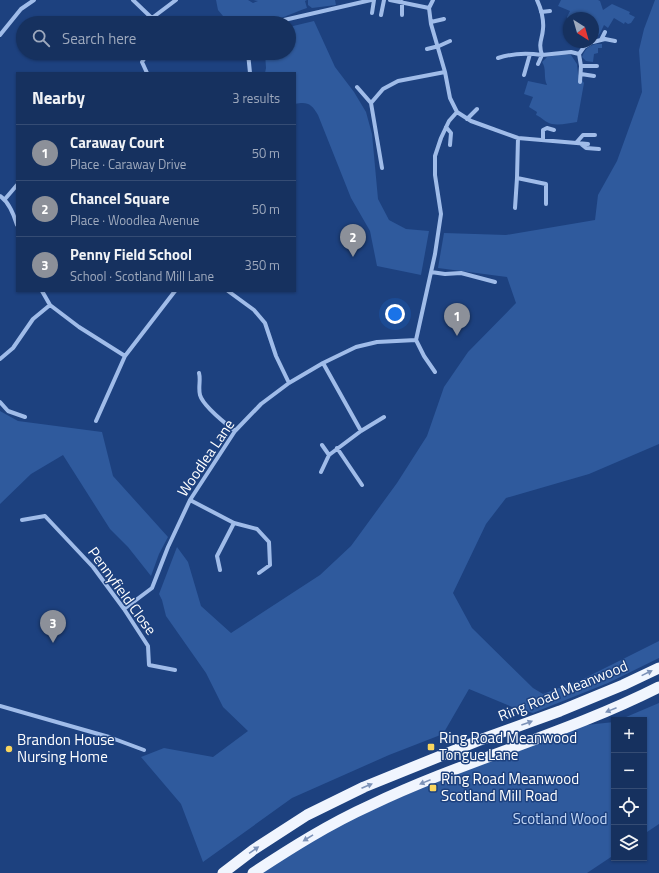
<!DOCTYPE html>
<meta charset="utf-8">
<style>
:root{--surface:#16315f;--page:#233d68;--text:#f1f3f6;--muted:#9ea9bd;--line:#354c74;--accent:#8c9099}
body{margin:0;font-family:"Titillium Web",sans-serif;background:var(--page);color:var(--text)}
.controls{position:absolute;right:12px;bottom:12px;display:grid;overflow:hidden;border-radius:0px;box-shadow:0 1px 3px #0004}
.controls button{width:36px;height:36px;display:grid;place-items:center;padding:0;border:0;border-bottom:1px solid var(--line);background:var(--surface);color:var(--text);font:20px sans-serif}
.compass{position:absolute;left:563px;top:12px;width:36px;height:36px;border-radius:50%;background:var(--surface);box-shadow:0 1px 3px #0004;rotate:143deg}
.you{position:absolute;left:395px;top:314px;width:14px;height:14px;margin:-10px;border:3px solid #fff;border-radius:50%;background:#1a73e8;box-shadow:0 0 0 6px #1a73e833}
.badge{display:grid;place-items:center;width:26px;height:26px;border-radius:50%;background:var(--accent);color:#fff;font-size:13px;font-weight:700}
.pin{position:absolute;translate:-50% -33px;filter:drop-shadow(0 1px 2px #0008)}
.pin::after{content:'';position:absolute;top:21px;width:14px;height:12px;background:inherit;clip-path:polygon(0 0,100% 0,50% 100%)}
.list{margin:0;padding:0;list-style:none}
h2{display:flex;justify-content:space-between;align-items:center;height:52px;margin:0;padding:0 16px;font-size:17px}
h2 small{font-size:13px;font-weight:400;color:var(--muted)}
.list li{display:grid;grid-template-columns:26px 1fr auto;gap:12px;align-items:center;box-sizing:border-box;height:56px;padding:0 16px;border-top:1px solid var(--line)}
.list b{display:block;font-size:15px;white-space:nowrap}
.list p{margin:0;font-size:13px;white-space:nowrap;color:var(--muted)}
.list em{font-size:13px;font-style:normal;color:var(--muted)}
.icon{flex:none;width:22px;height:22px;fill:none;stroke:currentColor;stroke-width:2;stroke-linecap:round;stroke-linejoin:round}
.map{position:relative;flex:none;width:659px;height:873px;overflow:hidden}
.search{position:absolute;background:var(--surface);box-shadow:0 1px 3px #0004;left:16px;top:16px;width:280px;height:44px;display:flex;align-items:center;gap:10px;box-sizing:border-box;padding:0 14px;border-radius:22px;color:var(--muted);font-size:15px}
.panel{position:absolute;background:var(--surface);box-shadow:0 1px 3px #0004;left:16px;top:72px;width:280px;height:220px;border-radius:0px}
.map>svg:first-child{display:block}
</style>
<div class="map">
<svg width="659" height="873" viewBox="0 0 659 873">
<rect width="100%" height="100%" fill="#1d417f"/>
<!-- green -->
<path fill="#2f5a9d" d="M 216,0 L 248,0 L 253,3 L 258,1 L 253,0 L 307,0 L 305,1 L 307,8 C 288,14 263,30 244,21 L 239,23 L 226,23 L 223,16 L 218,10 Z
M 308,0 L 335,0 L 336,5 L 312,8 L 308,5 Z
M 561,0 L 598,0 L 600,1 L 603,10 L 612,4 L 630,12 L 629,14 L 635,17 L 631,23 L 628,24 L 625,22 L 624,24 L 614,18 L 608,28 L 604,25 C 601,31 600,36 593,39 L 593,18 L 569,18 L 569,24 L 567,17 L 570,11 L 558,6 Z
M 655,0 L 659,0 L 659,444 L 589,474 L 506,498 L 486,524 L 453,593 L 472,628 L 533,688 L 543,694 L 583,679 L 659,641 L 659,658 L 608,683 L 533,713 L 517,709 L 469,689 L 443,734 L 389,755 L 292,798 L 203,862 L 181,804 L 141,757 L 164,748 L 213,757 L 248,731 L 223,707 L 206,673 L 166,616 L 162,600 L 159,594 L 177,547 L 188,562 L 201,606 L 231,633 L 320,575 L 351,546 L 397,483 L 427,436 L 444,387 L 468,352 L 516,303 L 507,277 L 438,268 L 444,233 L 506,235 L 595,220 L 598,195 L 617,161 L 642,92 L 639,50 L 644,29 Z
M 314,21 L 335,67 L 354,92 L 366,112 L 372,134 L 378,199 L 389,220 L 406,229 L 429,231 L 421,275 L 377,266 L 370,231 L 351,198 L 318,115 C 312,104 307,101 295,104 L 295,73 L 265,73 L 266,68 L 265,53 L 289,53 L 289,27 Z
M 596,44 L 602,44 L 602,48 L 598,48 L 598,53 L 594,54 L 593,62 L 586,61 L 582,57 C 585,49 588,46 596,44 Z
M 563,54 L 571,55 L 577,64 L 578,74 L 584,83 L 577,122 C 568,123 555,127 547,122 C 543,120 541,117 536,115 L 537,112 L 529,107 L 533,97 L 524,94 L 528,81 L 547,85 C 543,77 547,69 542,62 L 547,57 Z
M 0,411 L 18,421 L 102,432 L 113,476 L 168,537 L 159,554 L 151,576 L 128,547 L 110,529 L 63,455 L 31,474 L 0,504 Z
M 659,703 L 659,824 L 644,834 L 644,720 L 619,720 Z
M 614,722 L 614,855 L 587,873 L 253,873 L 318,832 L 568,727 Z"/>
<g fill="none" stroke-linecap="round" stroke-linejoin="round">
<!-- minor -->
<path stroke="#a0bce9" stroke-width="4" d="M 133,0 L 157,23
M 390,0 L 429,8 L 433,0
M 537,0 C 541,8 544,20 543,29 C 542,41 538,42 542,55 L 571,52 L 579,54
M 429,8 L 431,24 L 445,72 L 450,98 L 457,112 L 471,121 L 518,138 L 588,144
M 541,12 L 550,11
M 372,13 L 374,0
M 381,15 L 384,0
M 402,15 L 402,2
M 152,18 L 176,0
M 431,22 L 444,19
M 271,23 L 371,0
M 0,35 L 21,9 L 34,0
M 601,40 L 605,32
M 593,42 L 605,39 L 615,41
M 427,49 L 439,46 L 450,41
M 248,53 L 250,73
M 498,58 C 513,53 527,53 542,55 L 538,64
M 581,66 L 597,66
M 147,73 L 142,62 L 148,53
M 581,74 L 594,76
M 524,75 L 530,54
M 580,82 L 581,66 L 579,54 L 584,47 L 592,42
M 357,87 L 371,103
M 467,119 L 477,109
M 446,127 L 451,133 L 450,145
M 518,138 L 517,178 L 546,184 L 546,204
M 543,140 L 543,130 L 547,128 L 554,130
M 576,143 L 583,135 L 595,135
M 581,144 L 586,148 L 599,149
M 382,168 L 371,103 L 383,89 L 398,81 L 445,72
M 0,196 C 9,202 14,215 17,225
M 5,199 L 17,185
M 515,208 L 517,178
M 431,272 L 445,274 L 461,273 L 495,282
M 42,291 L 50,305 L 79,327 L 125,356
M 228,291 L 254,310 L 265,323 L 276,356 L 289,383
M 416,340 L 435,254 L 441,214 L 435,175 L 435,156 L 441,138 L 449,121 L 457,112
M 416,340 L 424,356 L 435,372
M 0,359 L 13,348 L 33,319 L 50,305
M 323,363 L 361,431 L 384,417
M 199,373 C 201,380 198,387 200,395 C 203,406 226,424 235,431
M 0,402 L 8,411 L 25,417
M 96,421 L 125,356 L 175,291
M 322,445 L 329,455
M 337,448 L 362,485
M 321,472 L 329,455 L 361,431
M 190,500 L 234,523 L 257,529 L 269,542 L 270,565 L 259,573
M 22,520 L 45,516 L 93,567 L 124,609 L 148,646 L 149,665 L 175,670
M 220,570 L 217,556 L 234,523
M 124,609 L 152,588 L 168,547 L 190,500 L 235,431 L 261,404 L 289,383 L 323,363 L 356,347 L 377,342 L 416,340
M 0,706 L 109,737 L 144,750"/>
<!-- trunk -->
<path stroke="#f0f5fe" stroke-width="11" d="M 223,873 L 253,850 L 307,815 L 364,787 L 480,740 L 560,711 L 623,685 L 659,668
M 253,873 C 291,848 329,824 371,805 C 465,760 566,734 659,687"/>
</g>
<!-- one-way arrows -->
<defs><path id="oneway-solid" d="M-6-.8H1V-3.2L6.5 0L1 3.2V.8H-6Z"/></defs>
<g fill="#7c92b8">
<use href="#oneway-solid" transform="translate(647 673) rotate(-26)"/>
<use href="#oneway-solid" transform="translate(611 710) rotate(158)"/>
<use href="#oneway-solid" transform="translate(527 723) rotate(-20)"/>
<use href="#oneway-solid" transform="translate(425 782) rotate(158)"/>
<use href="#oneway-solid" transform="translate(367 786) rotate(-23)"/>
<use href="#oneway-solid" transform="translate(308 838) rotate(148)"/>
<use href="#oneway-solid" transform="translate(254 850) rotate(-35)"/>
</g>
<!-- markers -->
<g fill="#f9d55e" stroke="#1d417f" stroke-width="1.5">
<rect x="427" y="743" width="8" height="8" rx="2"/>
<circle cx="9" cy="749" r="4"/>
<rect x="429" y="784" width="8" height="8" rx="2"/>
</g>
<g text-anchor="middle" stroke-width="3" stroke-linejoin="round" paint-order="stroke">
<!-- street labels -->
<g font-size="15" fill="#fff" stroke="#1d417f">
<text transform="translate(206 458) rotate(-56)" y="5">Woodlea Lane</text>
<text transform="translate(122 591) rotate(54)" y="5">Pennyfield Close</text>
<text transform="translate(563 691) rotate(-22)" y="5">Ring Road Meanwood</text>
</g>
<!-- poi labels -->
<g font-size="15" fill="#fff" stroke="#1d417f" text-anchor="start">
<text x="439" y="743">Ring Road Meanwood<tspan x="439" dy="17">Tongue Lane</tspan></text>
<text x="17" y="745">Brandon House<tspan x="17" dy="17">Nursing Home</tspan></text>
<text x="441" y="784">Ring Road Meanwood<tspan x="441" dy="17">Scotland Mill Road</tspan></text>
</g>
<!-- park labels -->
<g font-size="15" fill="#c4d8f7" stroke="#1d417f">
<text x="560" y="824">Scotland Wood</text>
</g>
</g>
</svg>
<div class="controls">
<button>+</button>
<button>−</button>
<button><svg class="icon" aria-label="locate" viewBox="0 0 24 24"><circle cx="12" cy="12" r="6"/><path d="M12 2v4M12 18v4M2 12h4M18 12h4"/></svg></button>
<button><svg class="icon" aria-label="layers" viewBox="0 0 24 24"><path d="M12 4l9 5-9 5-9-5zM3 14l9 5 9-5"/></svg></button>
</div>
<svg class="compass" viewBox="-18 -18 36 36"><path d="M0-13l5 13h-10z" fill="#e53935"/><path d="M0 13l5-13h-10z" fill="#9ea9bd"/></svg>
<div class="you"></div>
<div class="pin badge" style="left:457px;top:336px">1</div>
<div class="pin badge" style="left:353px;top:257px">2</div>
<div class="pin badge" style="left:53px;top:643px">3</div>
<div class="search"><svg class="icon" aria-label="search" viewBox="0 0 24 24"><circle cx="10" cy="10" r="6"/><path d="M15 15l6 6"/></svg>Search here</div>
<section class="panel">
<h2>Nearby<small>3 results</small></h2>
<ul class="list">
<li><span class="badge">1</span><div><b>Caraway Court</b><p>Place · Caraway Drive</p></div><em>50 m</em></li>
<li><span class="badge">2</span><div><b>Chancel Square</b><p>Place · Woodlea Avenue</p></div><em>50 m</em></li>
<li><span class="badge">3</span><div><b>Penny Field School</b><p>School · Scotland Mill Lane</p></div><em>350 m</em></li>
</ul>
</section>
</div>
